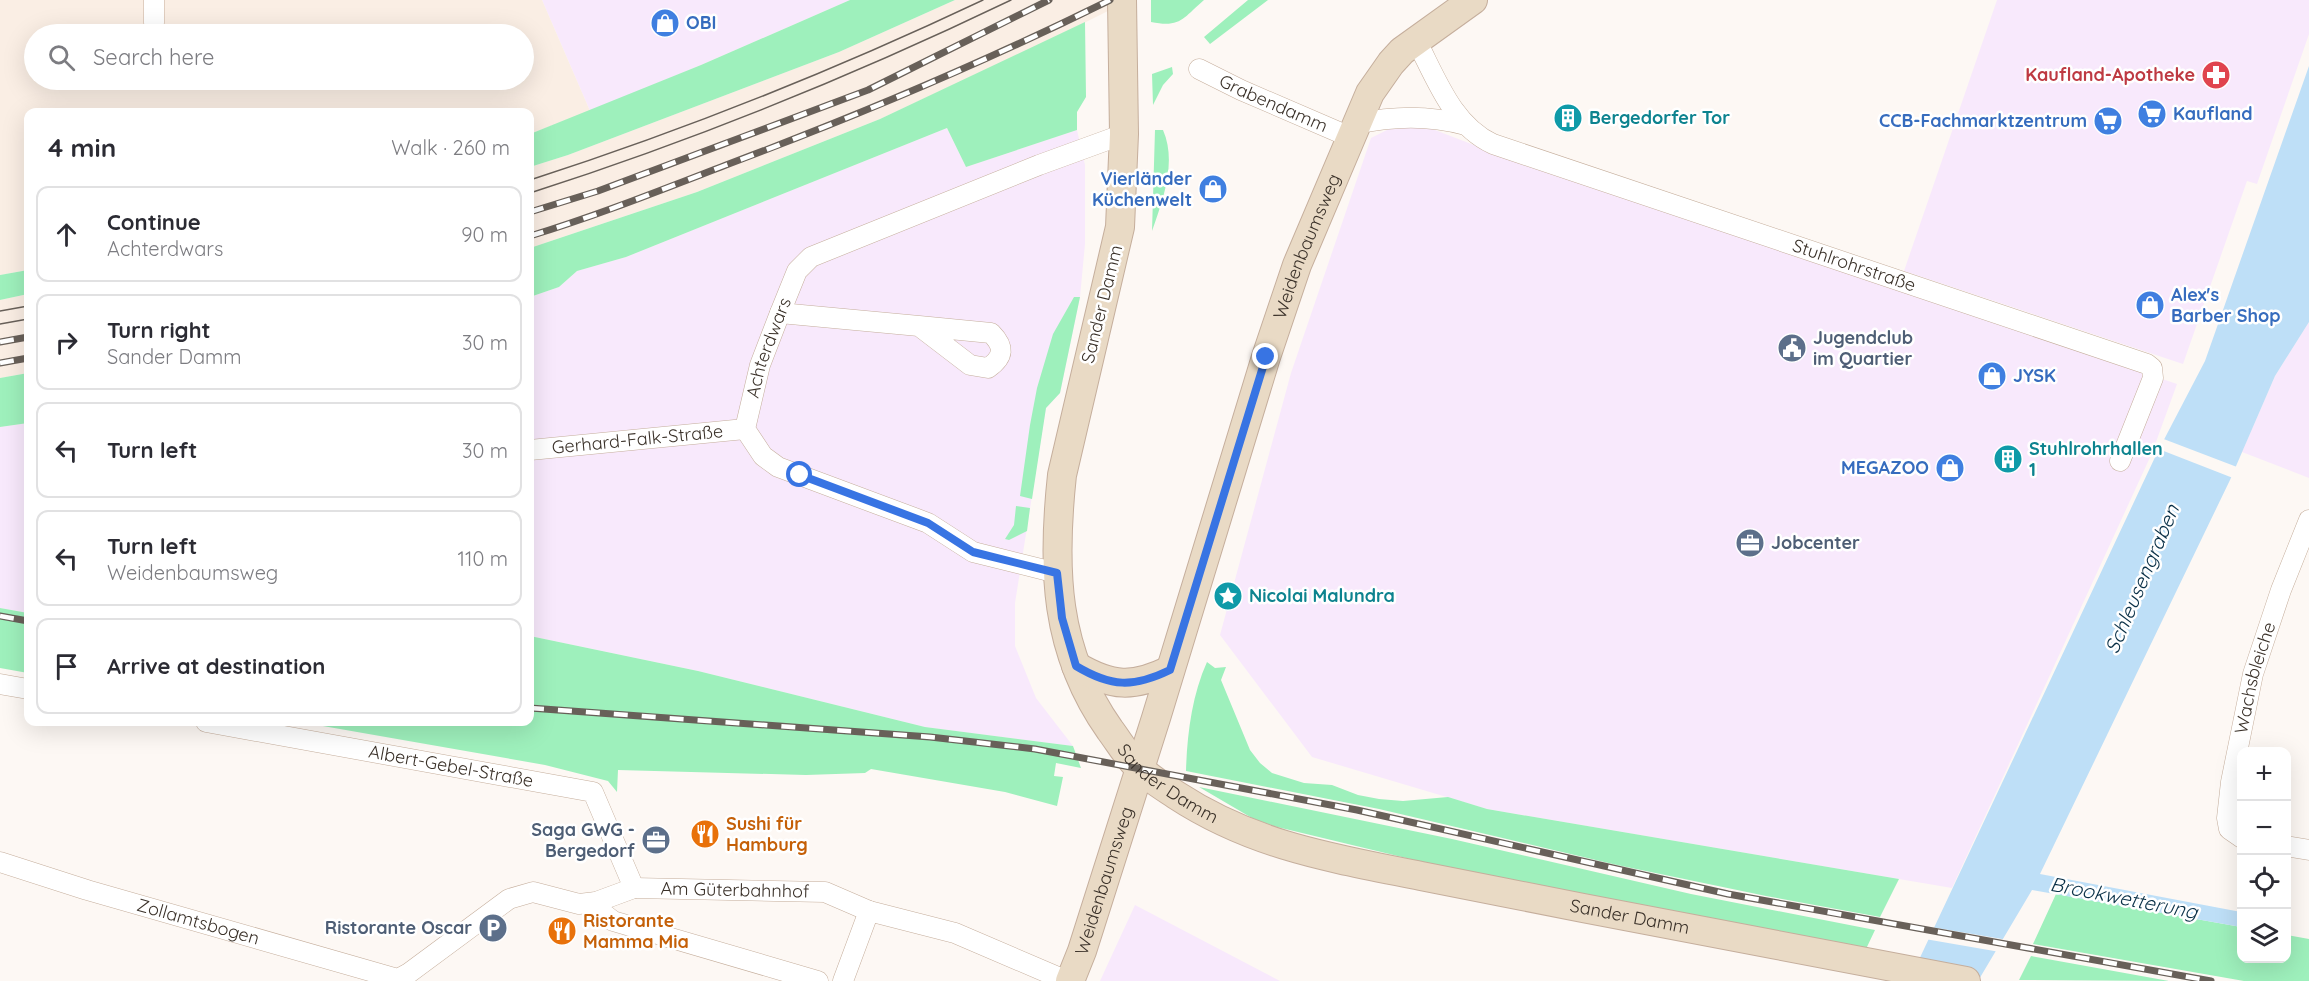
<!DOCTYPE html>
<meta charset="utf-8">
<style>
:root{--surface:#fff;--page:#f2f2f3;--text:#2b2b33;--muted:#7c7c81;--line:#e1e1e2}
body{margin:0;font-family:Quicksand,sans-serif;background:var(--page);color:var(--text)}
.controls{position:absolute;right:18px;bottom:18px;display:grid;overflow:hidden;border-radius:12px;box-shadow:0 6px 24px #0002}
.controls button{width:54px;height:54px;display:grid;place-items:center;padding:0;border:0;border-bottom:2px solid var(--line);background:var(--surface);color:var(--text);font:30px sans-serif}
.stop{position:absolute;width:18px;height:18px;margin:-14px;border:4px solid #3874e3;border-radius:50%;background:#fff}
.stop.end{background:#3874e3;border-color:#fff;box-shadow:0 2px 6px #0008}
.list{margin:0;padding:0;list-style:none}
h2{display:flex;justify-content:space-between;align-items:center;height:78px;margin:0;padding:0 24px;font-size:26px}
h2 small{font-size:20px;font-weight:400;color:var(--muted)}
.list li{display:grid;grid-template-columns:39px 1fr auto;gap:18px;align-items:center;box-sizing:border-box;height:96px;margin:0 12px 12px;padding:0 12px;border:2px solid var(--line);border-radius:12px}
.list b{display:block;font-size:22px;white-space:nowrap}
.list p{margin:0;font-size:20px;white-space:nowrap;color:var(--muted)}
.list em{font-size:20px;font-style:normal;color:var(--muted)}
.icon{flex:none;width:33px;height:33px;fill:none;stroke:currentColor;stroke-width:2;stroke-linecap:round;stroke-linejoin:round}
.map{position:relative;flex:none;width:2309px;height:981px;overflow:hidden}
.search{position:absolute;background:var(--surface);box-shadow:0 6px 24px #0002;left:24px;top:24px;width:510px;height:66px;display:flex;align-items:center;gap:15px;box-sizing:border-box;padding:0 21px;border-radius:33px;color:var(--muted);font-size:22px}
.panel{position:absolute;background:var(--surface);box-shadow:0 6px 24px #0002;left:24px;top:108px;width:510px;height:618px;border-radius:12px}
.map>svg:first-child{display:block}
</style>
<div class="map">
<svg width="2309" height="981" viewBox="0 0 2309 981">
<rect width="100%" height="100%" fill="#fdf8f4"/>
<!-- commercial -->
<path fill="#f8e9fc" d="M 542,0 L 850,0 L 701,65 L 590,111 Z
M 1997,0 L 2309,0 L 2309,34 L 2257,184 L 2247,181 L 2183,364 L 1904,271 Z
M 1407,125 L 1422,125 L 1518,162 L 2177,384 L 2152,453 L 1952,888 L 1487,809 L 1312,757 L 1220,635 L 1291,373 L 1371,138 L 1389,129 Z
M 947,128 L 966,167 L 1077,130 L 1085,165 L 1085,244 L 1080,297 L 1060,393 L 1046,408 L 1015,603 L 1015,646 L 1036,698 L 1073,746 L 925,727 L 698,671 L 530,636 L 530,297 L 559,287 L 577,271 L 626,257 Z
M 2309,322 L 2309,478 L 2242,452 L 2275,376 Z
M 28,423 L 28,613 L 0,608 L 0,427 Z
M 1135,905 L 1280,981 L 1100,981 Z"/>
<!-- built -->
<path fill="#faeee4" fill-rule="evenodd" d="M 0,0 L 542,0 L 590,111 L 530,134 L 530,112 L 28,112 L 28,270 L 0,275 ZM 34,34 L 524,34 L 524,80 L 34,80 Z
M 955,0 L 1130,0 L 1046,42 L 880,119 L 697,192 L 530,248 L 530,167 L 568,155 L 839,52 Z
M 28,294 L 28,373 L 0,378 L 0,300 Z"/>
<!-- green -->
<path fill="#9ef0bc" d="M 850,0 L 955,0 L 839,52 L 568,155 L 530,167 L 530,134 L 701,65 Z
M 1151,0 L 1204,0 C 1183,18 1181,28 1151,22 Z
M 1248,0 L 1268,0 L 1210,44 L 1204,37 Z
M 1085,22 L 1086,97 L 1077,112 L 1077,130 L 966,167 L 947,128 L 626,257 L 577,271 L 559,287 L 530,297 L 530,248 L 697,192 L 880,119 Z
M 1172,67 L 1173,74 L 1163,85 L 1153,105 L 1152,74 Z
M 1155,130 L 1163,130 C 1177,162 1163,200 1152,231 Z
M 28,270 L 28,294 L 0,300 L 0,275 Z
M 1074,297 L 1080,297 L 1060,393 L 1046,408 L 1032,499 L 1020,496 L 1030,425 L 1037,388 L 1053,334 Z
M 28,373 L 28,423 L 0,427 L 0,378 Z
M 1016,506 L 1030,508 L 1027,531 L 1009,540 L 1005,539 L 1014,525 Z
M 0,608 L 28,613 L 28,673 L 0,668 Z
M 530,636 L 698,671 L 925,727 L 1073,746 L 1081,768 L 1056,763 L 1054,776 L 1063,777 L 1057,806 L 1005,792 L 871,769 L 865,773 L 806,775 L 618,770 L 617,792 L 608,781 L 545,765 L 300,722 L 530,722 Z
M 1207,662 L 1215,668 L 1226,667 L 1221,680 L 1250,750 L 1260,763 L 1272,773 L 1304,783 L 1332,785 L 1358,795 L 1379,799 L 1403,801 L 1448,797 L 1487,809 L 1899,879 L 1880,917 L 1766,896 L 1617,865 L 1379,809 L 1186,771 C 1187,735 1192,695 1207,662 Z
M 1199,787 L 1452,839 L 1691,894 L 1875,930 L 1866,949 L 1456,870 L 1273,826 L 1252,818 Z
M 2056,894 L 2241,927 L 2242,958 L 2286,958 L 2287,935 L 2309,939 L 2309,981 L 2244,981 L 2033,944 Z
M 2031,956 L 2169,981 L 2019,980 Z"/>
<!-- water -->
<path fill="#bedff7" d="M 2309,66 L 2309,322 L 2275,376 L 2230,480 L 2040,874 L 2241,912 L 2241,927 L 2032,890 L 1978,981 L 1909,981 L 2157,453 L 2205,361 Z"/>
<!-- pier -->
<path fill="#fdf8f4" d="M 2161,438 L 2237,467 L 2233,478 L 2156,448 Z
M 1931,927 L 2008,940 L 2000,952 L 1925,939 Z"/>
<g fill="none" stroke-linecap="round" stroke-linejoin="round">
<!-- street casing -->
<g stroke="#c5ae9c" stroke-width="21">
<g id="street">
<path d="M 154,0 L 154,23"/>
<path id="s1" d="M 1416,40 C 1436,78 1452,125 1493,144 L 2147,364 L 2152,368 L 2153,378 L 2120,461"/>
<path id="s2" d="M 1199,69 L 1241,90 L 1350,137"/>
<path d="M 1355,124 C 1394,116 1428,115 1466,125"/>
<path d="M 780,313 L 919,326 L 970,365 L 988,368 C 1004,357 1005,347 991,333 L 919,326"/>
<path id="s3" d="M 530,450 L 745,429"/>
<path id="s4" d="M 1057,573 L 973,552 L 928,523 L 778,467 L 763,456 L 745,429 L 760,365 L 780,313 L 797,271 L 811,257 L 1039,165 L 1124,134"/>
<path d="M 0,684 L 28,689"/>
<path id="s5" d="M 206,722 L 593,792 L 634,888"/>
<path id="s6" d="M 2242,838 L 2229,829 L 2227,818 L 2231,782 L 2253,674 L 2281,590 L 2309,520"/>
<path d="M 2286,846 L 2309,850"/>
<path id="s7" d="M 0,862 L 87,890 L 398,979 L 409,973 L 509,899 L 533,892 L 579,904 L 596,902 L 634,888 L 825,892 L 869,911"/>
<path d="M 596,902 L 604,914 L 613,921 L 818,981"/>
<path d="M 843,981 L 869,911 L 955,933 L 1067,981"/>
</g>
</g>
<!-- secondary casing -->
<g stroke="#c5ae9c" stroke-width="30">
<g id="secondary">
<path id="s8" d="M 1122,0 L 1124,134 L 1120,227 L 1062,475 C 1052,568 1054,651 1110,730 C 1119,742 1127,756 1138,767 C 1149,778 1164,787 1176,795 C 1254,846 1332,858 1421,876 C 1475,887 1529,897 1583,908 C 1711,932 1838,957 1966,981"/>
<path d="M 1076,666 C 1112,687 1133,688 1170,670"/>
<path id="s9" d="M 1070,981 L 1082,951 L 1156,718 L 1266,357 L 1297,265 L 1370,93 L 1391,63 L 1402,51 L 1473,0"/>
</g>
</g>
<!-- street -->
<use href="#street" stroke="#fff" stroke-width="20"/>
<!-- secondary -->
<use href="#secondary" stroke="#e9dac5" stroke-width="28"/>
<!-- tram -->
<path stroke="#686059" stroke-width="1.5" d="M 530,180 C 685,130 835,70 983,0
M 530,193 C 695,140 855,75 1011,0
M 0,311 L 28,306
M 0,324 L 28,319"/>
<!-- rail casing -->
<g stroke="#686059" stroke-width="7">
<path id="rail" d="M 530,212 L 598,191 L 868,90 L 1049,0
M 530,236 C 596,216 661,190 726,165 C 857,116 985,62 1110,0
M 0,342 L 28,337
M 0,363 L 28,358
M 0,616 L 28,621
M 530,708 L 930,737 L 1035,749 L 1357,810 L 1728,894 L 2211,981"/>
</g>
<!-- rail -->
<use href="#rail" stroke="#fff" stroke-width="4.5" stroke-dasharray="14" stroke-linecap="butt"/>
</g>
<g fill="none" stroke-linecap="round" stroke-linejoin="round">
<!-- route -->
<path stroke="#3874e3" stroke-width="8" d="M 800,475 L 928,523 L 973,552 L 1057,573 L 1062,618 L 1076,666 C 1111,687 1133,688 1170,670 L 1266,357"/>
</g>
<!-- icons -->
<defs>
<g id="shop-disc" transform="scale(1.5)"><circle r="9.5" fill="#3f7fe0" stroke="#fff"/><path d="M-5-2.5h2.3a2.7 3.5 0 0 1 5.4 0H5L5.5 6h-11ZM-1.5-2.5h3a1.5 2.3 0 0 0-3 0Z" fill="#fff"/></g>
<g id="pharmacy-disc" transform="scale(1.5)"><circle r="9.5" fill="#e0444e" stroke="#fff"/><path d="M-2-6h4v4h4v4h-4v4h-4v-4h-4v-4h4Z" fill="#fff"/></g>
<g id="supermarket-disc" transform="scale(1.5)"><circle r="9.5" fill="#3f7fe0" stroke="#fff"/><path d="M-6-5.5h2.5l.6 2H6L4.5 2H-2.5L-4.4-4H-6ZM-1.5 3.2a1.3 1.3 0 1 0 .1 0ZM3 3.2a1.3 1.3 0 1 0 .1 0Z" fill="#fff"/></g>
<g id="building-disc" transform="scale(1.5)"><circle r="9.5" fill="#0f9aa8" stroke="#fff"/><path d="M-4-6H4V6H1V3H-1V6H-4ZM-2.5-4.3h1.7v1.8h-1.7ZM.8-4.3h1.7v1.8H.8ZM-2.5-1h1.7V.8h-1.7ZM.8-1h1.7V.8H.8Z" fill="#fff"/></g>
<g id="civic-disc" transform="scale(1.5)"><circle r="9.5" fill="#5c6f8a" stroke="#fff"/><path d="M-.6-6.5H3V-4.5H.6V-3L4-1V1h2V6H-6V1h2V-1L-.6-3ZM-1.2 2.5V6h2.4V2.5Z" fill="#fff"/></g>
<g id="office-disc" transform="scale(1.5)"><circle r="9.5" fill="#5c6f8a" stroke="#fff"/><path d="M-6-3h4V-5.5h4V-3h4V5H-6ZM-1-4.5V-3h2v-1.5ZM-6 0V1H6V0Z" fill="#fff"/></g>
<g id="sight-disc" transform="scale(1.5)"><circle r="9.5" fill="#0f9aa8" stroke="#fff"/><path d="M0-6L1.8-2.2L6-1.7L2.9 1.2L3.7 5.4L0 3.3L-3.7 5.4L-2.9 1.2L-6-1.7L-1.8-2.2Z" fill="#fff"/></g>
<g id="restaurant-disc" transform="scale(1.5)"><circle r="9.5" fill="#e8710a" stroke="#fff"/><path d="M-5-6h1v4h1v-4h1v4h1v-4h1v5L-1.5 .5V6h-2V.5L-5-1ZM5-6V6H3V1.5H1.5Q1.5-4 5-6Z" fill="#fff"/></g>
<g id="parking-disc" transform="scale(1.5)"><circle r="9.5" fill="#5c6f8a" stroke="#fff"/><path d="M-3.5-5.5H1a3.5 3.5 0 0 1 0 7H-1V5.5H-3.5ZM-1-3.4V-.6H.8a1.4 1.4 0 0 0 0-2.8Z" fill="#fff"/></g>
</defs>
<g fill-rule="evenodd">
<use href="#shop-disc" x="665" y="23"/>
<use href="#pharmacy-disc" x="2216" y="75"/>
<use href="#supermarket-disc" x="2152" y="114"/>
<use href="#building-disc" x="1568" y="118"/>
<use href="#supermarket-disc" x="2108" y="121"/>
<use href="#shop-disc" x="1213" y="189"/>
<use href="#shop-disc" x="2150" y="305"/>
<use href="#civic-disc" x="1792" y="348"/>
<use href="#shop-disc" x="1992" y="376"/>
<use href="#building-disc" x="2008" y="459"/>
<use href="#shop-disc" x="1950" y="468"/>
<use href="#office-disc" x="1750" y="543"/>
<use href="#sight-disc" x="1228" y="596"/>
<use href="#restaurant-disc" x="705" y="834"/>
<use href="#office-disc" x="656" y="840"/>
<use href="#parking-disc" x="493" y="928"/>
<use href="#restaurant-disc" x="562" y="931"/>
</g>
<g text-anchor="middle" stroke-width="5" stroke-linejoin="round" paint-order="stroke">
<!-- shop labels -->
<g font-size="18" font-weight="bold" fill="#366cbe" stroke="#fff" text-anchor="start">
<text x="686" y="29">OBI</text>
<text x="2173" y="120">Kaufland</text>
<text x="2087" y="127" text-anchor="end">CCB-Fachmarktzentrum</text>
<text x="1192" y="185" text-anchor="end">Vierländer<tspan x="1192" dy="21">Küchenwelt</tspan></text>
<text x="2171" y="301">Alex's<tspan x="2171" dy="21">Barber Shop</tspan></text>
<text x="2013" y="382">JYSK</text>
<text x="1929" y="474" text-anchor="end">MEGAZOO</text>
</g>
<!-- health labels -->
<g font-size="18" font-weight="bold" fill="#be3a42" stroke="#fff" text-anchor="end">
<text x="2195" y="81">Kaufland-Apotheke</text>
</g>
<!-- street labels -->
<g font-size="18" fill="#3a3129" stroke="#fff">
<text dy="6" stroke="none"><textPath href="#s2" startOffset="82">Grabendamm</textPath></text>
<text dy="6" stroke="none"><textPath href="#s9" startOffset="772">Weidenbaumsweg</textPath></text>
<text dy="6" stroke="none"><textPath href="#s1" startOffset="513">Stuhlrohrstraße</textPath></text>
<text transform="translate(1102 304) rotate(-76)" y="6">Sander Damm</text>
<text dy="6" stroke="none"><textPath href="#s4" startOffset="436">Achterdwars</textPath></text>
<text dy="6" stroke="none"><textPath href="#s3" startOffset="108">Gerhard-Falk-Straße</textPath></text>
<text dy="6" stroke="none"><textPath href="#s6" startOffset="170">Wachsbleiche</textPath></text>
<text dy="6" stroke="none"><textPath href="#s5" startOffset="249">Albert-Gebel-Straße</textPath></text>
<text dy="6" stroke="none"><textPath href="#s8" startOffset="828">Sander Damm</textPath></text>
<text dy="6" stroke="none"><textPath href="#s9" startOffset="106">Weidenbaumsweg</textPath></text>
<text dy="6" stroke="none"><textPath href="#s7" startOffset="783">Am Güterbahnhof</textPath></text>
<text dy="6" stroke="none"><textPath href="#s8" startOffset="1314">Sander Damm</textPath></text>
<text dy="6" stroke="none"><textPath href="#s7" startOffset="207">Zollamtsbogen</textPath></text>
</g>
<!-- culture labels -->
<g font-size="18" font-weight="bold" fill="#0d838f" stroke="#fff" text-anchor="start">
<text x="1589" y="124">Bergedorfer Tor</text>
<text x="2029" y="455">Stuhlrohrhallen<tspan x="2029" dy="21">1</tspan></text>
<text x="1249" y="602">Nicolai Malundra</text>
</g>
<!-- service labels -->
<g font-size="18" font-weight="bold" fill="#4e5e75" stroke="#fff" text-anchor="start">
<text x="1813" y="344">Jugendclub<tspan x="1813" dy="21">im Quartier</tspan></text>
<text x="1771" y="549">Jobcenter</text>
<text x="635" y="836" text-anchor="end">Saga GWG -<tspan x="635" dy="21">Bergedorf</tspan></text>
<text x="472" y="934" text-anchor="end">Ristorante Oscar</text>
</g>
<!-- food labels -->
<g font-size="18" font-weight="bold" fill="#c56008" stroke="#fff" text-anchor="start">
<text x="726" y="830">Sushi für<tspan x="726" dy="21">Hamburg</tspan></text>
<text x="583" y="927">Ristorante<tspan x="583" dy="21">Mamma Mia</tspan></text>
</g>
<!-- water labels -->
<g font-size="20" font-style="italic" fill="#093047" stroke="#fff">
<text transform="translate(2142 579) rotate(-67)" y="7">Schleusengraben</text>
<text transform="translate(2124 898) rotate(11)" y="7">Brookwetterung</text>
</g>
</g>
</svg>
<div class="controls">
<button>+</button>
<button>−</button>
<button><svg class="icon" aria-label="locate" viewBox="0 0 24 24"><circle cx="12" cy="12" r="6"/><path d="M12 2v4M12 18v4M2 12h4M18 12h4"/></svg></button>
<button><svg class="icon" aria-label="layers" viewBox="0 0 24 24"><path d="M12 4l9 5-9 5-9-5zM3 14l9 5 9-5"/></svg></button>
</div>
<div class="stop" style="left:800px;top:475px"></div>
<div class="stop end" style="left:1266px;top:357px"></div>
<div class="search"><svg class="icon" aria-label="search" viewBox="0 0 24 24"><circle cx="10" cy="10" r="6"/><path d="M15 15l6 6"/></svg>Search here</div>
<section class="panel">
<h2>4 min<small>Walk · 260 m</small></h2>
<ul class="list">
<li><svg class="icon" aria-label="ahead" viewBox="0 0 24 24"><path d="M12 20V5M6 11l6-6 6 6"/></svg><div><b>Continue</b><p>Achterdwars</p></div><em>90 m</em></li>
<li><svg class="icon" aria-label="right" viewBox="0 0 24 24"><path d="M7 20v-9h11M14 6l5 5-5 5"/></svg><div><b>Turn right</b><p>Sander Damm</p></div><em>30 m</em></li>
<li><svg class="icon" aria-label="left" viewBox="0 0 24 24"><path d="M17 20v-9H6M10 6l-5 5 5 5"/></svg><div><b>Turn left</b></div><em>30 m</em></li>
<li><svg class="icon" aria-label="left" viewBox="0 0 24 24"><path d="M17 20v-9H6M10 6l-5 5 5 5"/></svg><div><b>Turn left</b><p>Weidenbaumsweg</p></div><em>110 m</em></li>
<li><svg class="icon" aria-label="arrive" viewBox="0 0 24 24"><path d="M6 21V4h12l-3 4 3 4H6"/></svg><div><b>Arrive at destination</b></div></li>
</ul>
</section>
</div>
